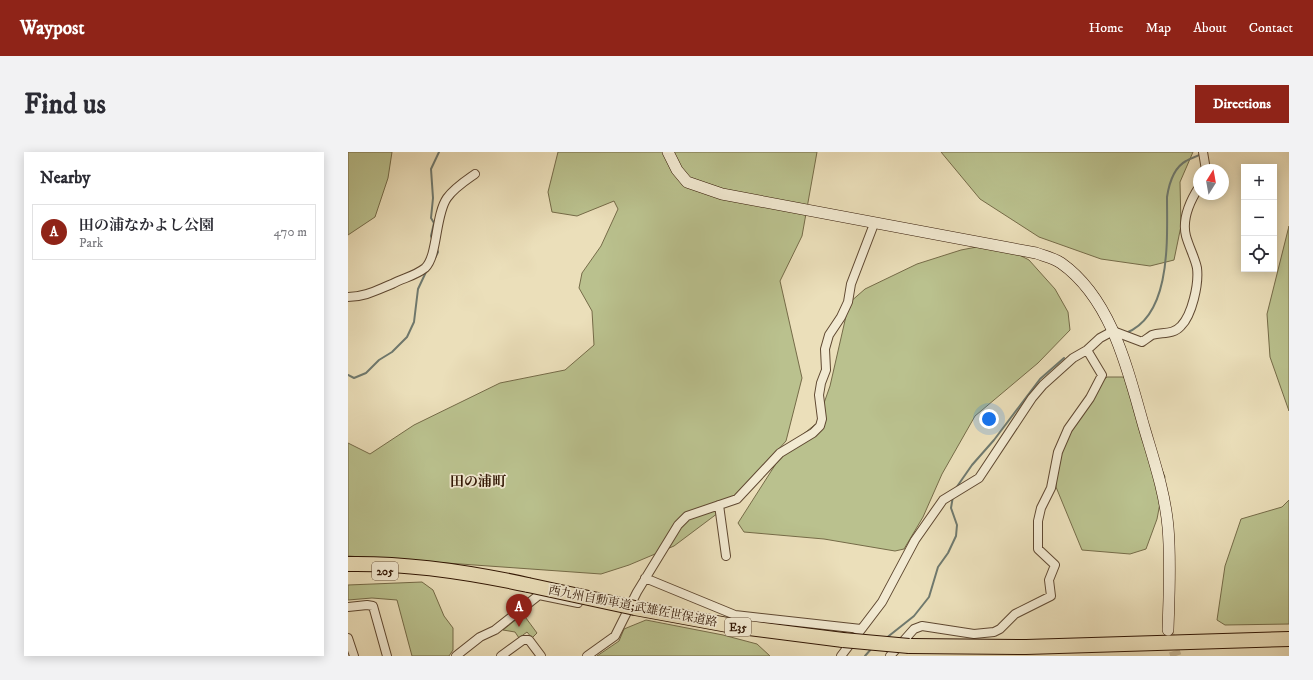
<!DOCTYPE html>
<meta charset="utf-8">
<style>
:root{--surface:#fff;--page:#f2f2f3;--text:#2b2b33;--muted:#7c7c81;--line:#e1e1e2;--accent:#8f2418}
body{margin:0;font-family:"IM FELL DW Pica","Noto Serif JP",serif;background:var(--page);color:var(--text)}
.controls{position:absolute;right:12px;top:12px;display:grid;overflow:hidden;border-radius:0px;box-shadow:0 2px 10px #0003}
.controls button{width:36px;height:36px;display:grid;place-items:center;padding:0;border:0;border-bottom:1px solid var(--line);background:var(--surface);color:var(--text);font:20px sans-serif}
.compass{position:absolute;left:845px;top:12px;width:36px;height:36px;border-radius:50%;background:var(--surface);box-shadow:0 2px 10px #0003;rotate:11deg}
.you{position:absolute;left:641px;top:267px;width:14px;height:14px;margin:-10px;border:3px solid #fff;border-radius:50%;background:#1a73e8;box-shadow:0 0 0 6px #1a73e833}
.badge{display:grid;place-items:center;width:26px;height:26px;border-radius:50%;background:var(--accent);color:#fff;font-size:13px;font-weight:700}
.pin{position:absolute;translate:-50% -33px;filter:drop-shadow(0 1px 2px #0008)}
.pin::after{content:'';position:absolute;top:21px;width:14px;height:12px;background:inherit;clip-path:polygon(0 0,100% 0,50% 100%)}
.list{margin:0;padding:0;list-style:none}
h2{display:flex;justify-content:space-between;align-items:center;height:52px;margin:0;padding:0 16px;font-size:17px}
h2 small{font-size:13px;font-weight:400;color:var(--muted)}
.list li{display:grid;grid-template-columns:26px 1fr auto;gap:12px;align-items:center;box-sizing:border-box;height:56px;margin:0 8px 8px;padding:0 8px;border:1px solid var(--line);border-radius:0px}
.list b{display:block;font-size:15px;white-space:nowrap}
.list p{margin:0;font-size:13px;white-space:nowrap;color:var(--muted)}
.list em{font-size:13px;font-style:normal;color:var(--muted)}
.icon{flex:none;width:22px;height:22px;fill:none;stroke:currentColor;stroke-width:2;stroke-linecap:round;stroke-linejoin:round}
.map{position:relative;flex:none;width:941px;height:504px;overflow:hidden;border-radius:0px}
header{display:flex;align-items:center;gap:24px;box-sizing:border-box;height:56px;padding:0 20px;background:var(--accent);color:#fff}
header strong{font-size:19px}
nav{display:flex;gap:22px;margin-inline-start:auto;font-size:14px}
.intro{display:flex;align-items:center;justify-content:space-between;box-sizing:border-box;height:96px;padding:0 24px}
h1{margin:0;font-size:28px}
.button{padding:10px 18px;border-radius:0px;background:var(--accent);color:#fff;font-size:14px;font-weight:700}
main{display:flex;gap:24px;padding:0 24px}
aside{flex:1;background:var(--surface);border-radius:0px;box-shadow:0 2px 10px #0003}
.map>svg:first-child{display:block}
</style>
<header>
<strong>Waypost</strong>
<nav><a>Home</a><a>Map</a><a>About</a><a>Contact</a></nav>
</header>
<div class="intro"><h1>Find us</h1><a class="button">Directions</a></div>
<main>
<aside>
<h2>Nearby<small></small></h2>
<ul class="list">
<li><span class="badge">A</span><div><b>田の浦なかよし公園</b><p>Park</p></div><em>470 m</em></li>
</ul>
</aside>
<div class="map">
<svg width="941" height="504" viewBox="0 0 941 504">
<rect width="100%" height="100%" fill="#ebdfba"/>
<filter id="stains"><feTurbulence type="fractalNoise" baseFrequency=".005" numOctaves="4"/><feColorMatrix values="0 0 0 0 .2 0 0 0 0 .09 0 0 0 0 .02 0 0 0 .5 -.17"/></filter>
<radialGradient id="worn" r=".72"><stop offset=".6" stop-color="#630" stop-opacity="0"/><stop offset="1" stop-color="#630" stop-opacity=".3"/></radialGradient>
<!-- green -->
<path fill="#bac18e" stroke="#756b48" d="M 0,0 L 44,0 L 40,26 L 27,65 L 0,83 Z
M 210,0 L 469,0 L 454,84 L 432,129 L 454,226 L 438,289 L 378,355 L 326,394 L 281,413 L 253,422 L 0,404 L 0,291 L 22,302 L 66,273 L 152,231 L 217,218 L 246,193 L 244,159 L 231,136 L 234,121 L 253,94 L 270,57 L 266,49 L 229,64 L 204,60 L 200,40 Z
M 593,0 L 845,0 L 832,30 L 833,74 L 826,108 L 802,114 L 753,107 L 691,85 L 632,47 Z
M 941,74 L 941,259 L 922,205 L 919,162 Z
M 634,94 L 654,94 L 681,108 L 707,137 L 720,160 L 722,178 L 690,211 L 627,264 L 594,322 L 575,365 L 556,397 L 547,399 L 476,387 L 396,380 L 390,371 L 438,296 L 469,271 L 482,234 L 501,151 L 517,137 L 569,112 L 613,98 Z
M 759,225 L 777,225 L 817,325 L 809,367 L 798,397 L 782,402 L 734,398 L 708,335 L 709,315 L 712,298 L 750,233 Z
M 941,348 L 941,472 L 877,473 L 869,468 L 877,414 L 893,367 L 934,355 Z
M 74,430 L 85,438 L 96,464 L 105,476 L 105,498 L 101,504 L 64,504 L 49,448 L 24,446 L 0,448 L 0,433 Z
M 175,462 L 189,481 L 184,486 L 179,480 L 171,486 L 167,480 L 155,478 Z
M 298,468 L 375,483 L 409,492 L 422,504 L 249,504 L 271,489 L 276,477 Z"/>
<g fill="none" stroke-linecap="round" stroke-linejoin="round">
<!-- stream -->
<path stroke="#6f796e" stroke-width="2" d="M 84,87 L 83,84 L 86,71 L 83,66 L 85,46 L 83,17 L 91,0
M 87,106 L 90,100 L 89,97
M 778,181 C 824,163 819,86 819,45 C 821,32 825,16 838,9 C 843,6 848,5 853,2
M 0,223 L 6,226 L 18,221 L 31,208 L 44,200 L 59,185 L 66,170 L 70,137 L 78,120
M 608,336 L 624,313 L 646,288 L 692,227 L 716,206
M 537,487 L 566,464 L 581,445 L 590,415 L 600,401 L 608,384 L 609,373 L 603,356 L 605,344
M 517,504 L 524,496"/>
<!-- secondary-tunnel -->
<path stroke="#c6b795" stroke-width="11" stroke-dasharray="11 5.5" stroke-linecap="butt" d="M 821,483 L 828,504"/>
<!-- street casing -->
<g stroke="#5f4831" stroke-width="10">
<path id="street" d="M 855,0 L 858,18
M 0,145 C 17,145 29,138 44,132 C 55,126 67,124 77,116 C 90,104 87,63 99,46 C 106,36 117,29 127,22
M 371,353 L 378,404
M 297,426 L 387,463 L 513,477
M 0,455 L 19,453 L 25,454 L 39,504
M 0,486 L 6,504
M 108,504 L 132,485 L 147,478 L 191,443 L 230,451
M 153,504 L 175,488 L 181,488 L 193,504
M 239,504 L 267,484 L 289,440 L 330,373 L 339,364 L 389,347 L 432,301 L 465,281 L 472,274 L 474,267 L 471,243 L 473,231 L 478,218 L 477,197 L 481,183 L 493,165 L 500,150 L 503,132 L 526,72
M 493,504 L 534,450 L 567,388 L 595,348 L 631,326 L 684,246 L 695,233 L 725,206 L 739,198 L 752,186 L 765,179 L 794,190 C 797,188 801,185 804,183 C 814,180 825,183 833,174 C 844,163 851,132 849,116 C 847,106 841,95 838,84 C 834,68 842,49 851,35
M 542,504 L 566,477 L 574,474 L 626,482 L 646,480 L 652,477 L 667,462 L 703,444 L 701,428 L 707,413 L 690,397 L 690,369 L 693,356 L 703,336 L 710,300 L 720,277 L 742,246 L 754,223 L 739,198"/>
</g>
<!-- secondary casing -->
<g stroke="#301503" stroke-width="12">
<path id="secondary" d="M 320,0 L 329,18 L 339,30 L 374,42 L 688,101 C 696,104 706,106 713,111 C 764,147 780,219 796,275 C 806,309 817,341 820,375 C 823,410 821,444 820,478"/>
</g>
<!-- highway casing -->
<g stroke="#301503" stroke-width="16">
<path id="highway" d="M 0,412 C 61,411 121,420 180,433
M 287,456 L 385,474 L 495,488
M 561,494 L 678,495 L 941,487"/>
</g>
<!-- street -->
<use href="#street" stroke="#f2ead2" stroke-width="8"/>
<!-- secondary -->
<use href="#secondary" stroke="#f2ead2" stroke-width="11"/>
<!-- highway -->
<use href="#highway" stroke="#ebdfba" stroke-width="14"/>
<!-- highway-bridge casing -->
<g stroke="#301503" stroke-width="16" stroke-linecap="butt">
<path id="highway-bridge" d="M 180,433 L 287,456
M 495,488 L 561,494"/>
</g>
<!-- highway-bridge -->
<use href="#highway-bridge" stroke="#ebdfba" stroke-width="14"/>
</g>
<g text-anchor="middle" stroke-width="3.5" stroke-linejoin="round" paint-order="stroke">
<!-- shield labels -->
<g fill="#f2ead2" stroke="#6a5541" stroke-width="1">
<rect x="24" y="410" width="26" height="18" rx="3"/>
<rect x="377" y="466" width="26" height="18" rx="3"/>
</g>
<g font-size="11" font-weight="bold" fill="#301503">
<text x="37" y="423">205</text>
<text x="390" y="479">E35</text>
</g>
<!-- street labels -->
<g font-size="12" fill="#301503" stroke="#f2ead2">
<text transform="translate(285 454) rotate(11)" y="4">西九州自動車道;武雄佐世保道路</text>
</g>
<!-- quarter labels -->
<g font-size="14" font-weight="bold" fill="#301503" stroke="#f2ead2">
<text x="130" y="334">田の浦町</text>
</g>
</g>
<rect width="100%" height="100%" filter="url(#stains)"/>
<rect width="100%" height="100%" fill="url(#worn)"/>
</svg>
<div class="controls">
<button>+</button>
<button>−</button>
<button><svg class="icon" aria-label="locate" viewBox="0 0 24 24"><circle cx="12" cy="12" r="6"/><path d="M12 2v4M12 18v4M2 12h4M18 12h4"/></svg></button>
</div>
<svg class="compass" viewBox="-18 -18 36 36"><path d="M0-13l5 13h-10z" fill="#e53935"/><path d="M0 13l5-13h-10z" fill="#7c7c81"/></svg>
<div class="you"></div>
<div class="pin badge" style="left:171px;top:475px">A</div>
</div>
</main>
